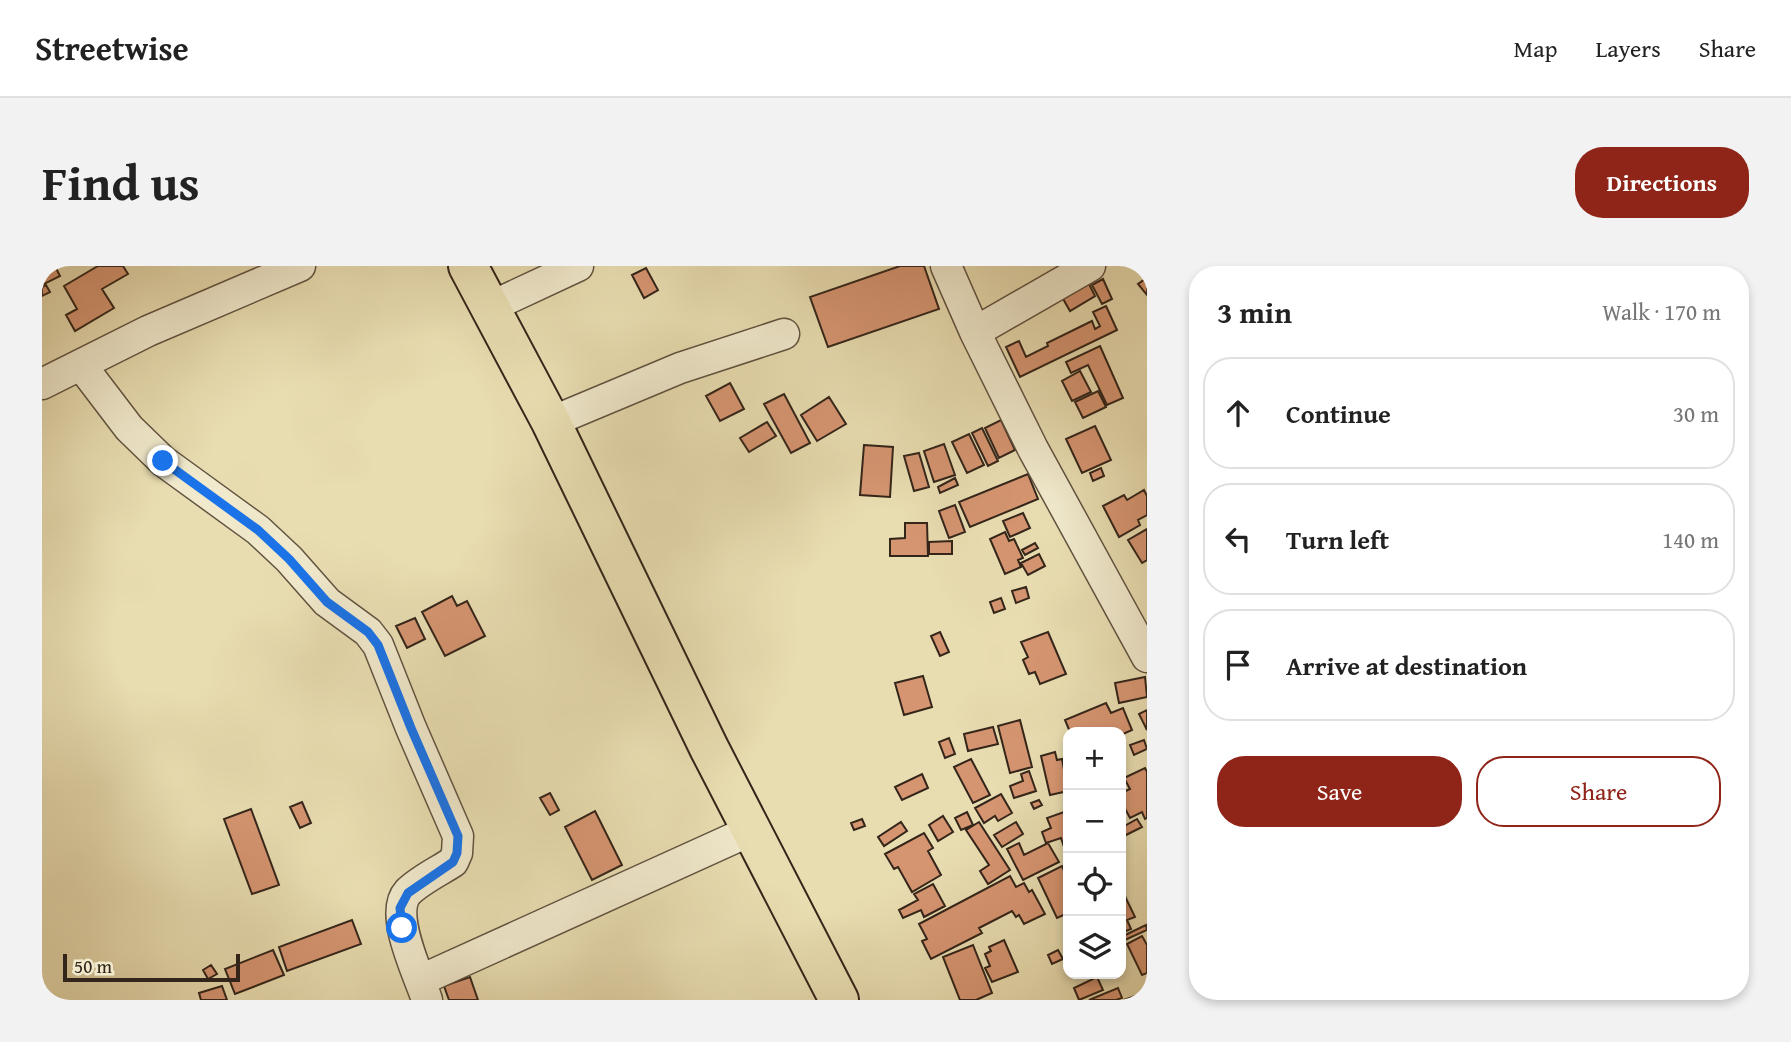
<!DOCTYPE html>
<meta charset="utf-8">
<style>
:root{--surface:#fff;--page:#f2f2f2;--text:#222;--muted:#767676;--line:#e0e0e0;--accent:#8f2418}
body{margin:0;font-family:"Gentium Book Plus",serif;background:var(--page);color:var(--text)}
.controls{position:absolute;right:21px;bottom:21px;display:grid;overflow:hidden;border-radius:14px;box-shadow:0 4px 10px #0003}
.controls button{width:63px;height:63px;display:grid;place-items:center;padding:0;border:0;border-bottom:2px solid var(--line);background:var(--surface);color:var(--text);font:35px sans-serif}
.scale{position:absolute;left:21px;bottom:18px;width:177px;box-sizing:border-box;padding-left:7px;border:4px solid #34251a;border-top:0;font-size:19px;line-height:24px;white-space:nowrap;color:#34251a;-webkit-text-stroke:5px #f0e9cc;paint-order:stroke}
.stop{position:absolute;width:21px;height:21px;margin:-16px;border:5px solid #1a73e8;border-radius:50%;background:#fff}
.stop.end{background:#1a73e8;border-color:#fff;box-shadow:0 2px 7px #0008}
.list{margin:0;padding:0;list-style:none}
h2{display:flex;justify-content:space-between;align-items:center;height:91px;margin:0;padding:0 28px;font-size:30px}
h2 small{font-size:23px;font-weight:400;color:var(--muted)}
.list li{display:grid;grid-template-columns:46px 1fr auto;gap:21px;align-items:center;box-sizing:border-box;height:112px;margin:0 14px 14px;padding:0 14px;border:2px solid var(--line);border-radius:28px}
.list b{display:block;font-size:26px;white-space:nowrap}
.list em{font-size:23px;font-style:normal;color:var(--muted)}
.actions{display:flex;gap:14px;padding:21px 28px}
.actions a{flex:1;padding:16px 0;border:2px solid var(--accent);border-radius:28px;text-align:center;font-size:24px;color:var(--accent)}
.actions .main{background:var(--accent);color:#fff}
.icon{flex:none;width:38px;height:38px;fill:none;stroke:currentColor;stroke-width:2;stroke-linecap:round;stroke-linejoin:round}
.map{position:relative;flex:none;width:1105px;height:734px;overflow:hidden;border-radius:28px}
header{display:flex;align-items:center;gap:42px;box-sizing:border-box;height:98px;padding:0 35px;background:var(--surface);border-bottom:2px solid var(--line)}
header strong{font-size:33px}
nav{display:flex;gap:38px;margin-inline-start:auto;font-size:24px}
.intro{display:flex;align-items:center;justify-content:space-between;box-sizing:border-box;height:168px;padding:0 42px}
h1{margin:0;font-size:49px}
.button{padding:18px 32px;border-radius:28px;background:var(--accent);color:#fff;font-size:24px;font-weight:700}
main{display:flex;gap:42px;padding:0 42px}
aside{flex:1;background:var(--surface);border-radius:28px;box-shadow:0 4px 10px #0003}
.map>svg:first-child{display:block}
</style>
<header>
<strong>Streetwise</strong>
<nav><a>Map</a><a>Layers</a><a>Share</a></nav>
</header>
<div class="intro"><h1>Find us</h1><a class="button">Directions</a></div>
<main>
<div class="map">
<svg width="1105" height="734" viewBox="0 0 1105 734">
<rect width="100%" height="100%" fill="#e8ddb1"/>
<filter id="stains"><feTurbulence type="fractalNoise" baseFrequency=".00286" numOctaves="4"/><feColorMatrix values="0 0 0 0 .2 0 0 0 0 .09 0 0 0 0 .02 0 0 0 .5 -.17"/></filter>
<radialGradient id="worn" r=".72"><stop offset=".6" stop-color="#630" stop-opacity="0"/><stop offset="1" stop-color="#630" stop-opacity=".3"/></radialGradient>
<!-- building -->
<path fill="#d59571" stroke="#34251a" stroke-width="2" d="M 0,0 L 13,0 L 18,10 L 0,19 Z
M 56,0 L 81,0 L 86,8 L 60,23 L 72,42 L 33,65 L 24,49 L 35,43 L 22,20 Z
M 858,0 L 882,0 L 897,43 L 786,81 L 768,31 Z
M 604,2 L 616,24 L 602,32 L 590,9 Z
M 1105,3 L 1105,29 L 1096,18 L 1103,13 L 1099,8 Z
M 1061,13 L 1070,33 L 1060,38 L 1050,19 Z
M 1046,16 L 1053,30 L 1028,45 L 1020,31 Z
M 4,19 L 8,26 L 0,30 L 0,21 Z
M 1064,40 L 1075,64 L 978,111 L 964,81 L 977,75 L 984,91 L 1006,80 L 1005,77 L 1050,55 L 1053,63 L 1058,60 L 1051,46 Z
M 1058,80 L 1081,132 L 1065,139 L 1046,99 L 1029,107 L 1024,96 Z
M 1038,105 L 1049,126 L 1030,135 L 1020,115 Z
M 688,117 L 702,143 L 678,155 L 664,130 Z
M 1056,125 L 1064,141 L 1041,152 L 1033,136 Z
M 742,128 L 768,177 L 749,187 L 722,138 Z
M 787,131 L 804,158 L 775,175 L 759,149 Z
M 959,154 L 973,184 L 957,192 L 943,162 Z
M 725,156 L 734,170 L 707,186 L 698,172 Z
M 1053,160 L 1069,194 L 1040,207 L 1024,173 Z
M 940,162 L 956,195 L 946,200 L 930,167 Z
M 927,168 L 942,199 L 925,207 L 910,176 Z
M 902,178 L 913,209 L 892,216 L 882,185 Z
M 822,179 L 851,181 L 848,231 L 818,229 Z
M 877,187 L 887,221 L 872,225 L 862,190 Z
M 1059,202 L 1062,210 L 1051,215 L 1048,207 Z
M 986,208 L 996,233 L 928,261 L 917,236 Z
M 913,212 L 916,219 L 898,227 L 896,221 Z
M 1102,224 L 1105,230 L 1105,249 L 1096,254 L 1098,259 L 1077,271 L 1061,240 L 1082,229 L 1085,234 Z
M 913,239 L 923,266 L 907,272 L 897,245 Z
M 981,247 L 988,262 L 968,271 L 961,255 Z
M 863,257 L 885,257 L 886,290 L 848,290 L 848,273 L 863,272 Z
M 1105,263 L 1105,294 L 1100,297 L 1086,274 Z
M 963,266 L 967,275 L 972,273 L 981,292 L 976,294 L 979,301 L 963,308 L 948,273 Z
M 910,275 L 910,288 L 887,288 L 887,276 Z
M 993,277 L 996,282 L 983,289 L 980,284 Z
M 997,288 L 1003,300 L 986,309 L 979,297 Z
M 984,321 L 987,332 L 974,337 L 970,325 Z
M 410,330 L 415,340 L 425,335 L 443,370 L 403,390 L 380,346 Z
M 959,332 L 963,343 L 952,347 L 948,336 Z
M 373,352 L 383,373 L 365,382 L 354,360 Z
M 898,366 L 907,386 L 898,390 L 889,370 Z
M 1006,366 L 1024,408 L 998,418 L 993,406 L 987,408 L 981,394 L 986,391 L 979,376 Z
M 881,410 L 890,441 L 862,449 L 853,417 Z
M 1103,411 L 1105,431 L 1077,437 L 1073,417 Z
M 1064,437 L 1069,447 L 1081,442 L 1090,464 L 1079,469 L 1079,466 L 1028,466 L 1023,454 Z
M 1105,444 L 1105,464 L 1097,448 Z
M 978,454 L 990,501 L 968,507 L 956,460 Z
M 951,461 L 956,478 L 926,485 L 922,468 Z
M 907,472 L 913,488 L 903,492 L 897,476 Z
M 1102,474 L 1105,483 L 1092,489 L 1088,479 Z
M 1013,486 L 1015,494 L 1020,493 L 1026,525 L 1008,529 L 999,490 Z
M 929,493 L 948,529 L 931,537 L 912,501 Z
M 1103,502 L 1105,506 L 1105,552 L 1103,553 L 1100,546 L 1088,552 L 1079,535 L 1079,527 L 1088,523 L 1082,512 Z
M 987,505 L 994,525 L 972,532 L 968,520 L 981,515 L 979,508 Z
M 880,508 L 886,522 L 860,534 L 853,521 Z
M 508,527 L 517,544 L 508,549 L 498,532 Z
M 959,528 L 970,547 L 956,555 L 953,550 L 942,557 L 933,542 Z
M 997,534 L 1000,539 L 992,543 L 989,537 Z
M 260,536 L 269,557 L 258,562 L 248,541 Z
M 209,543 L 237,619 L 210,628 L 182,553 Z
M 553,545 L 580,599 L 550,614 L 523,561 Z
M 925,546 L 931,559 L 919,564 L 913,552 Z
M 1022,546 L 1026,558 L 1026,593 L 1019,572 L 1004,577 L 1000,566 L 1009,562 L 1005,552 Z
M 901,550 L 911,566 L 896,575 L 887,559 Z
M 820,553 L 823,560 L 812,564 L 809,557 Z
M 1095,553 L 1100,561 L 1082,570 L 1079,562 Z
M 859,556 L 865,565 L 842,580 L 836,571 Z
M 937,556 L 968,604 L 946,618 L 938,605 L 947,599 L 924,564 Z
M 974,556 L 981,568 L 960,581 L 952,569 Z
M 882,567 L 891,582 L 886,585 L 899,609 L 870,626 L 856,601 L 852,603 L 843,588 Z
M 977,577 L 982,589 L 1006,577 L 1017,596 L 981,614 L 965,583 Z
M 1020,600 L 1026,614 L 1026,647 L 1015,652 L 996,612 Z
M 968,610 L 974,621 L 982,617 L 987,626 L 990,624 L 1003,648 L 982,658 L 977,649 L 974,651 L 970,645 L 937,662 L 940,667 L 889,693 L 880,675 L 885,673 L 877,658 Z
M 891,618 L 903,640 L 882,651 L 879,644 L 861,652 L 857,644 L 876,634 L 872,628 Z
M 1079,622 L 1093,651 L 1085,654 L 1089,663 L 1079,667 Z
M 310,654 L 319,678 L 245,705 L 237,681 Z
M 1104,659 L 1105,664 L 1083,674 L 1081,670 Z
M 1100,670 L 1105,679 L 1105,707 L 1100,709 L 1085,678 Z
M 962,674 L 976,706 L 950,716 L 943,702 L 948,700 L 943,688 L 949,685 L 947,681 Z
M 931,679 L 950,727 L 934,734 L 918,734 L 901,691 Z
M 231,684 L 242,709 L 193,728 L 183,703 Z
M 1016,684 L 1021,693 L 1010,698 L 1006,689 Z
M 169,699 L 175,708 L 166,713 L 161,704 Z
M 428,711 L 436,734 L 407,734 L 402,720 Z
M 1055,711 L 1061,724 L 1037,734 L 1032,722 Z
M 180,720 L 185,734 L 159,734 L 157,727 Z
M 1076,722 L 1080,732 L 1074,734 L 1047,734 Z
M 1104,726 L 1105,734 L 1082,734 Z"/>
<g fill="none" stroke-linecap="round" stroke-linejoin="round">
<!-- minor casing -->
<g stroke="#615340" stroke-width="33">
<path id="minor" d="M 904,0 L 933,66 L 991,183 L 1105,391
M 448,41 L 536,0
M 933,66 L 1048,0
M 39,99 L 87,162 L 121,195 L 216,264 L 247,293 L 285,336 L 326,366 L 336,379 L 369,462 L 416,570 L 415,587 L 411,596 C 397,605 378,614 366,626 C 346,648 377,709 385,734
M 0,118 L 106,65 L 258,0
M 509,156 L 638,102 L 742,68
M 379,714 L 710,564"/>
</g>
<!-- highway casing -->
<g stroke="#34251a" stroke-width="42">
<path id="highway" d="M 426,0 L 509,156 L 667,482 L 797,734"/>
</g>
<!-- minor -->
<use href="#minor" stroke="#f0e9cc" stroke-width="30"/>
<!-- highway -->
<use href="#highway" stroke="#e8ddb1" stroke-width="38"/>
</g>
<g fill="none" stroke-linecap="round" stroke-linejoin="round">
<!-- route -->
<path stroke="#1a73e8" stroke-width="9" d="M 121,195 L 216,264 L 247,293 L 285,336 L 326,366 L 336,379 L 369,462 L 416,570 L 415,587 L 411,596 L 366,627 L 358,642 L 360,662"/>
</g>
<rect width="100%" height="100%" filter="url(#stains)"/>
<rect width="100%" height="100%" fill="url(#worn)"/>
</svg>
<div class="controls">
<button>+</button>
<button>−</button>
<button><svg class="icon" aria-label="locate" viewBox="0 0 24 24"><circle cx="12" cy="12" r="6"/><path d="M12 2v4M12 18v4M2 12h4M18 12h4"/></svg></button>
<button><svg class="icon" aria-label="layers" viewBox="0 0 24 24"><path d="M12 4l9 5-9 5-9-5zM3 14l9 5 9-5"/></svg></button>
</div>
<div class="scale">50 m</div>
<div class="stop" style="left:360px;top:662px"></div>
<div class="stop end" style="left:121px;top:195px"></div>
</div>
<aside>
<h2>3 min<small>Walk · 170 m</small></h2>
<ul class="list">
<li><svg class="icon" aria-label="ahead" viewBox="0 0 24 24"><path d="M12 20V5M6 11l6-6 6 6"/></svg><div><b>Continue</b></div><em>30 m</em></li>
<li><svg class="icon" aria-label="left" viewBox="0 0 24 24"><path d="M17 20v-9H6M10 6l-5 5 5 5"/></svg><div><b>Turn left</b></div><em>140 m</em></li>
<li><svg class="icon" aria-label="arrive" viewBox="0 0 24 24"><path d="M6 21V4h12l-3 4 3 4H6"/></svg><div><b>Arrive at destination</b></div></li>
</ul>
<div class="actions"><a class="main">Save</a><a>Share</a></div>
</aside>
</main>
